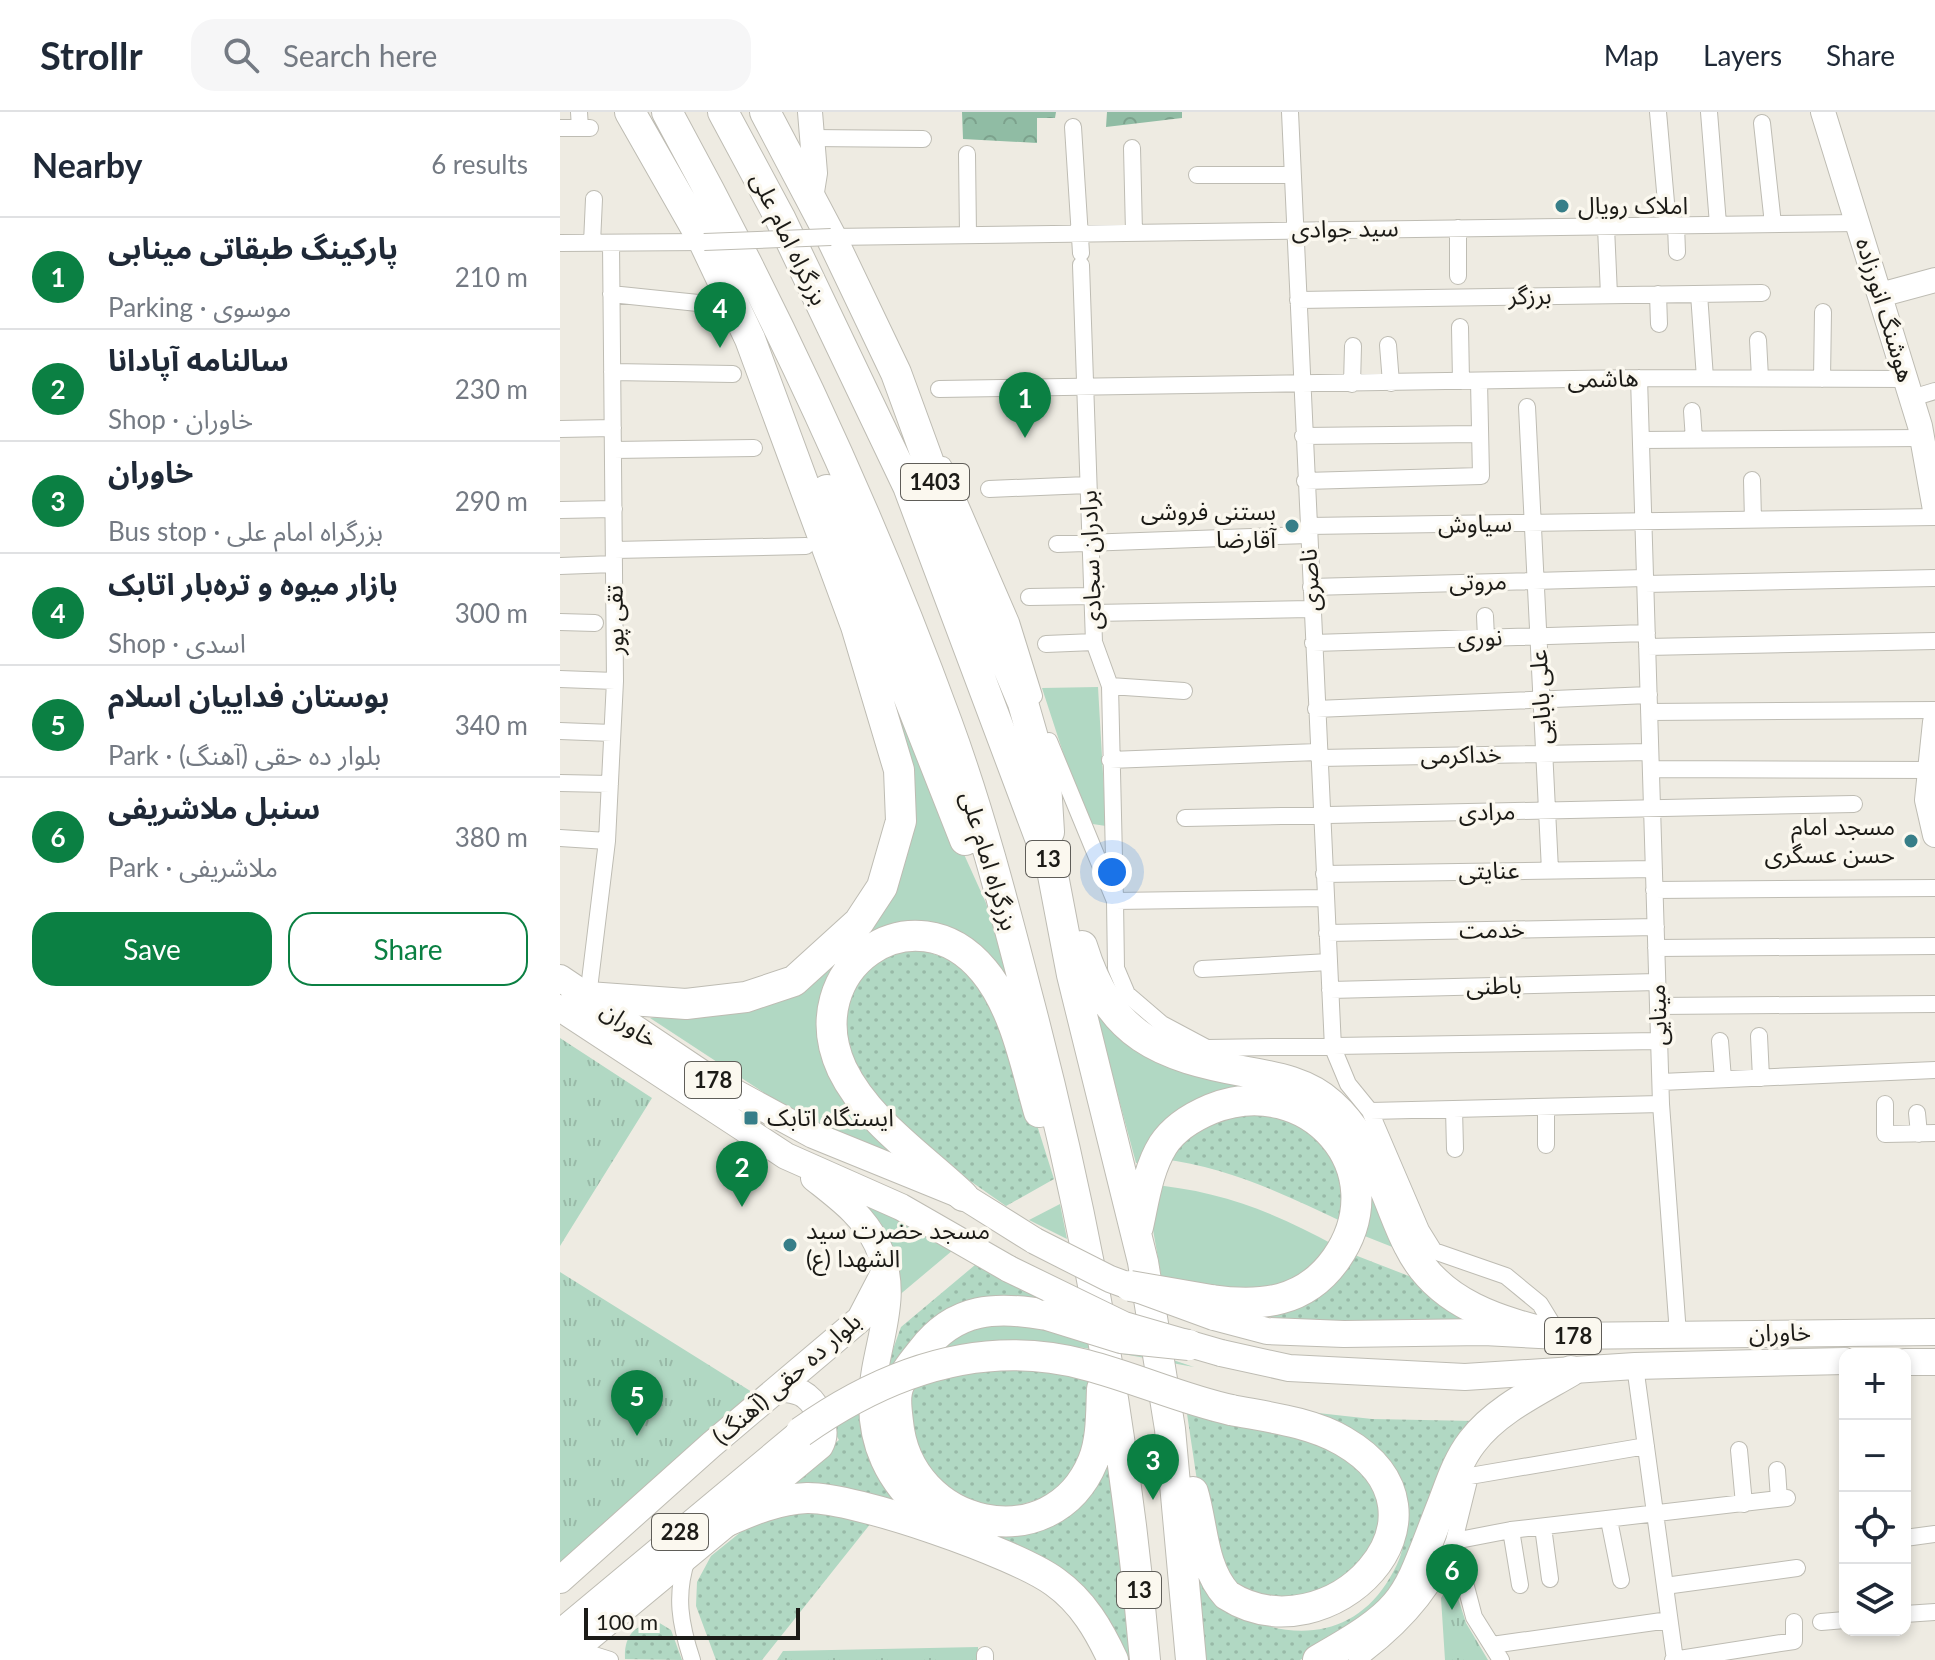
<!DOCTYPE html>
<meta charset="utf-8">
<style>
:root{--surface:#fff;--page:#f6f6f7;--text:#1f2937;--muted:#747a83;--line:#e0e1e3;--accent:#0b8043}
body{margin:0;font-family:Lato,"Noto Sans Arabic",sans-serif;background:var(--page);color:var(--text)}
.controls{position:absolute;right:24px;bottom:24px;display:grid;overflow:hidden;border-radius:16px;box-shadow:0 4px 12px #0003}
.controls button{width:72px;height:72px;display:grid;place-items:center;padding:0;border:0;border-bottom:2px solid var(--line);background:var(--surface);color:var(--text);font:40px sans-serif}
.scale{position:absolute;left:24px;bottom:20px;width:216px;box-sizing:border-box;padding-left:8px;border:4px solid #1c1b17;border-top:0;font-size:22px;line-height:28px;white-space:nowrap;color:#1c1b17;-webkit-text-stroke:6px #fbf8ef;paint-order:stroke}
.you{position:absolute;left:552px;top:760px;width:28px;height:28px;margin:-20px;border:6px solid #fff;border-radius:50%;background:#1a73e8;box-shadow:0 0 0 12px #1a73e833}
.badge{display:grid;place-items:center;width:52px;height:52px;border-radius:50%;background:var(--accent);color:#fff;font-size:26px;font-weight:700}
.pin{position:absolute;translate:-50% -66px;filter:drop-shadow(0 2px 4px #0008)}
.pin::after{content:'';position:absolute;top:42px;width:28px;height:24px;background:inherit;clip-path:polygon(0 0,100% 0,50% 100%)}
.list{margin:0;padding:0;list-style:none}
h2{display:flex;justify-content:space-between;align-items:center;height:104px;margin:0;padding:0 32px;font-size:34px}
h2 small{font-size:26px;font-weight:400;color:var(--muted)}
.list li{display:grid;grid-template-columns:52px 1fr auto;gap:24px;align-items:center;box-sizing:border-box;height:112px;padding:0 32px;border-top:2px solid var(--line)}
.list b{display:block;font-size:30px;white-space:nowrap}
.list p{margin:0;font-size:26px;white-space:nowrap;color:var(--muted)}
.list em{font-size:26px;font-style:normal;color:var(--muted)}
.actions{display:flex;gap:16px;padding:24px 32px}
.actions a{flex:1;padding:18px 0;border:2px solid var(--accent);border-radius:24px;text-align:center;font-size:28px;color:var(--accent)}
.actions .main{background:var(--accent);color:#fff}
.icon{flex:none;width:44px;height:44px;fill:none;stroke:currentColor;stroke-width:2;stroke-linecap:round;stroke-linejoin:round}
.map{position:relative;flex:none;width:1375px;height:1548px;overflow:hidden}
header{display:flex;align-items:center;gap:48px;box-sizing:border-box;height:112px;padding:0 40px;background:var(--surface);border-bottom:2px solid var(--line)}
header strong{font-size:38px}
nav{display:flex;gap:44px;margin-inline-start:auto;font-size:28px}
.search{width:560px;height:72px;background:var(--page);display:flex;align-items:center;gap:20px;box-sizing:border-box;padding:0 28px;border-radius:24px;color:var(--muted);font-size:30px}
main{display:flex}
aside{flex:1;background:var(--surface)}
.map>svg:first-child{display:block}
</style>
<header>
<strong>Strollr</strong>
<div class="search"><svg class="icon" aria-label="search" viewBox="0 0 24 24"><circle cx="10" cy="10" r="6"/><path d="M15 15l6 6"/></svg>Search here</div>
<nav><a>Map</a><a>Layers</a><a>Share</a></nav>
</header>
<main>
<aside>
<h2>Nearby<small>6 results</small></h2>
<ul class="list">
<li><span class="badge">1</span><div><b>پارکینگ طبقاتی مینابی</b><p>Parking · موسوی</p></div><em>210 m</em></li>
<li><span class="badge">2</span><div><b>سالنامه آپادانا</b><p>Shop · خاوران</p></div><em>230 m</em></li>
<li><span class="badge">3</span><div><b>خاوران</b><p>Bus stop · بزرگراه امام علی</p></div><em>290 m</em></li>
<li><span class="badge">4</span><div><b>بازار میوه و تره‌بار اتابک</b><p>Shop · اسدی</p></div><em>300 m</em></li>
<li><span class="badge">5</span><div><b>بوستان فداییان اسلام</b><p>Park · بلوار ده حقی (آهنگ)</p></div><em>340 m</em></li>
<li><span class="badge">6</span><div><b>سنبل ملاشریفی</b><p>Park · ملاشریفی</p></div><em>380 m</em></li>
</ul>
<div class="actions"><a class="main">Save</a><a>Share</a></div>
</aside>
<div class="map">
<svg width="1375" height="1548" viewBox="0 0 1375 1548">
<defs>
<pattern id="grass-dots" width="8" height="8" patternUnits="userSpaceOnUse" patternTransform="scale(2)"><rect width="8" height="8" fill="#b1d8c3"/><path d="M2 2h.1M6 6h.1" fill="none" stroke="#98b9a7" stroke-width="1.8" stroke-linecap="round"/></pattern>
<pattern id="forest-crowns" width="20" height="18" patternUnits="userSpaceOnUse" patternTransform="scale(2)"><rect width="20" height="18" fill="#90bca4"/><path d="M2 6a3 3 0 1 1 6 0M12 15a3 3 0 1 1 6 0" fill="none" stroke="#7ca18c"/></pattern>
<pattern id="park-tufts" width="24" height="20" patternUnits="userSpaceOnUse" patternTransform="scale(2)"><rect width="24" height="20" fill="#b1d8c3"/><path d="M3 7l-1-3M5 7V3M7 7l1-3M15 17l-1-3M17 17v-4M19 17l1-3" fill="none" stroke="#98b9a7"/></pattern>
</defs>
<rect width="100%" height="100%" fill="#eeebe2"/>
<!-- grass -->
<path fill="url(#grass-dots)" d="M 346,833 L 407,853 L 453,937 L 494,1067 L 446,1094 L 353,1029 L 288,957 L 286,871 Z
M 702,993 L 772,1031 L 787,1112 C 725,1083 670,1055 601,1047 L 615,1026 Z
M 787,1140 L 854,1166 L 922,1209 L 775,1213 L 693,1203 Z
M 415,1153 L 551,1218 L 484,1198 L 327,1254 L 341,1215 Z
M 428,1253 L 538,1265 L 535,1325 L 501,1381 L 427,1402 L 361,1359 L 344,1271 Z
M 307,1289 L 344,1394 L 205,1386 L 279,1328 L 269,1311 Z
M 626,1295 L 750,1323 L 796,1347 L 826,1404 L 775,1498 L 672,1477 L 640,1389 Z
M 713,1296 L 812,1307 L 915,1309 L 848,1464 L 780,1526 L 740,1548 L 644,1548 L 629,1381 L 681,1503 C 733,1530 792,1524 826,1472 C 834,1459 841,1447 843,1433 C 846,1412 841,1392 837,1372 Z
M 546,1304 L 573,1548 L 559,1548 L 550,1523 L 383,1409 L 368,1386 L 489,1402 Z
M 253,1399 L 311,1411 L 202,1548 L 156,1548 L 136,1494 L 137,1470 L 151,1444 L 192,1411 Z
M 98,1510 L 111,1518 L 122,1548 L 65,1547 C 64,1524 74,1512 98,1510 Z"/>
<!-- forest -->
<path fill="url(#forest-crowns)" d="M 402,0 L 496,0 L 495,6 L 477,6 L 477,31 L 403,27 Z
M 547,0 L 622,0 L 622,6 L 546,15 Z"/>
<!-- park -->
<path fill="url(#park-tufts)" d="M 0,926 L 92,986 L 0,1134 Z
M 0,1160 L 200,1285 L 0,1457 Z
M 892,1467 L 906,1511 L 928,1548 L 885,1548 L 881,1486 Z
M 418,1535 L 418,1548 L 217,1548 L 223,1539 Z"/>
<!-- garden -->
<path fill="#b1d8c3" d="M 304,521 L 426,791 L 477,961 L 428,846 L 323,817 L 304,824 L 268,862 L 257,909 L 259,922 L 281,980 L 303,1015 L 361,1052 L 250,1011 L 90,906 L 205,887 L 341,748 Z
M 538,575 L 546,714 L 526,711 L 482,576 Z
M 521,846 C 561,946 600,949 698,971 C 725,976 750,982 771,1000 C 810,1033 826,1094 845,1140 L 797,1121 C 843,992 654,923 587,1051 L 576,1051 Z
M 585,1072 C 658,1078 712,1099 776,1134 L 730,1180 L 602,1169 Z
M 295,1088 L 328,1098 L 393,1138 L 337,1185 Z
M 500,1092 L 507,1127 L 469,1108 Z
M 432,1203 L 601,1244 L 634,1255 C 544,1239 455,1217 364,1242 Z"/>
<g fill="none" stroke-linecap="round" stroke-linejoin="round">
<!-- street casing -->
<g stroke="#bebcb3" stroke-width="18">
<path id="street" d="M 19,0 L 20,16
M 730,0 L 773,936 L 788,972 L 810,999 L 861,1118 L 874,1139 L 946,1164 L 980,1192 L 999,1223
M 1098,0 L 1108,113
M 1149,0 L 1158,112
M 1202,11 L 1213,112
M 513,15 L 521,141
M 0,16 L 30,16
M 251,26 L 363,27
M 572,36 L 574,120
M 407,42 L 408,123
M 637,63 L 733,63
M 1116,113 L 1117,140
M 1046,115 L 1049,183
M 898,116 L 898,164
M 271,125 L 1298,111
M 0,131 L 144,130
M 32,131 L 34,87
M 521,153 L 534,530 L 550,574 L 555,789 L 766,786
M 51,182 L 138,191
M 1098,182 L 1099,212
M 1139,182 L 1145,266
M 738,188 L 1202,181
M 900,215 L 901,269
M 1198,228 L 1200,266
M 828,233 L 831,271
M 52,260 L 173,262
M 1079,266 L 1101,992 L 1118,1222
M 1262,267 L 1263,200
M 792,272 L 793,234
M 379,277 L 1079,266 L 1346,267
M 1352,286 L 1375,279
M 967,295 L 990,758
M 1132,299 L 1134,328
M 0,317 L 53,316
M 743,324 L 919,322
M 1081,328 L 1362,326
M 53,338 L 194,336
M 383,353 L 451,510 L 474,584
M 1192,368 L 1193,408
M 745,369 L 921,364 L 919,269
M 429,377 L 528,373
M 0,398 L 54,397
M 748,414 L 1375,405
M 497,432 L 748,423
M 54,438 L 246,434
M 0,454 L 54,452
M 1085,472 L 1375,466
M 751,475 L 1085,466
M 469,485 L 533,484
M 533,501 L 751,497
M 925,504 L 926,526
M 0,510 L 35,511
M 753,531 L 1087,521
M 486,532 L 534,530
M 1087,535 L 1375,529
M 0,567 L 55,569
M 550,574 L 624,579
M 756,597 L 1089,583
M 1089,600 L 1375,598
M 0,619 L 52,621
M 489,629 L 555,789 L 556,856 L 567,882 L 602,912 L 647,936 L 1099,929
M 759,646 L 1090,640
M 550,648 L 758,640
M 1091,657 L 1370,658
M 0,671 L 50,672
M 625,706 L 1294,692
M 0,726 L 47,729
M 764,762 L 1094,757
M 1094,778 L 1375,776
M 767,821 L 1096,815
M 1096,836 L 1375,834
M 642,857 L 769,850
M 770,878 L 1097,870
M 28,885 L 47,729 L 55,569 L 51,131
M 1098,894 L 1375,892
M 1199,924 L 1201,966
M 1160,929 L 1163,967
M 1101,970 L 1375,958
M 1325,992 L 1325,1022 L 1375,1021
M 894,997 L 895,1037
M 810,999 L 1101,992
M 1357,1001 L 1359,1022
M 986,1033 L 986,995
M 1075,1254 L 1115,1548
M 1179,1338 L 1184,1392
M 1217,1358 L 1219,1387
M 1049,1408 L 1061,1468
M 983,1415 L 990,1467
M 951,1418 L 960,1473
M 1345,1426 L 1375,1422
M 894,1429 L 951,1418 L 1227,1386
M 127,1447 C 115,1483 120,1512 132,1548
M 1105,1474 L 1237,1456
M 1345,1502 L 1375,1500
M 1261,1510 L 1285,1508
M 932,1533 L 1109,1508
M 425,1543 L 425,1548
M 8,1544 L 31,1542 L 50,1548
M 797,1548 C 840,1517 876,1479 894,1429
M 941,1548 L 914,1505 L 894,1429 L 910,1364 L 1086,1334
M 1113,1548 L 1234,1529 L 1234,1510"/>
</g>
<!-- secondary casing -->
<g stroke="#bebcb3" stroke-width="26">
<path id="secondary" d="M 250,0 L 255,61 L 251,86
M 1263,0 L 1360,314 L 1375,398
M 1320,183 L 1375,168
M 1375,610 L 1367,688 L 1375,723"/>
</g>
<!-- primary casing -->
<g stroke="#bebcb3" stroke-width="28">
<path id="primary" d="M 0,866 L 152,968 L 253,1023 L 403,1084 L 475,1129
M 0,896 L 226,1044 L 341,1095 L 449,1157
M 254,1066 C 279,1086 303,1103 317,1132 C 338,1176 323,1213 315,1258 C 303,1328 328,1376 383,1416
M 654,1205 L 707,1219 L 784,1222 L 924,1220 L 999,1224 L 1375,1220
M 661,1241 L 729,1256 L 905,1265 L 1075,1254 L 1285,1249
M 1345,1250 L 1375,1250
M 0,1468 L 151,1333 L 300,1207 L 325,1159
M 0,1521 L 241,1320
M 2,1548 L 260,1334 C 269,1319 259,1294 246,1284 C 239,1278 229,1278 220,1276"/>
</g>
<!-- highway casing -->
<g stroke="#bebcb3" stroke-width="32">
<path id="highway" d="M 107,0 C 215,197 310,400 387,611 C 419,698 443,790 466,879 C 524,1098 566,1322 585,1548
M 163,0 L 220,106 L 348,374 L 492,758 L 512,863 L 583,1150 L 610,1317 L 631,1548
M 205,0 L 271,125 L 336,261 L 415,477 L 463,591 L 486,671 L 489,720
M 267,378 L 405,728
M 522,834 C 550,925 599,944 687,960 C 717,965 748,971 771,992 C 796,1014 810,1043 823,1073 C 832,1093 839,1115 849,1134 C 878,1193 941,1210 999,1224
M 28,885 L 126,892 L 186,885 L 234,869 L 299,810 L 322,775 L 341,709 L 339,658 L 296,514 L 190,227 L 144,130 L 70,0
M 403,1084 C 362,1045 307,1009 282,957 C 236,857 354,774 424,859 C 455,896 466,955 479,1000
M 578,1115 C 584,1088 588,1057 603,1033 C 614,1016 632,1005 651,997 C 748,958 838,1058 776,1147 C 745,1191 701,1195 651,1188
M 487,1203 C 437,1194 395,1195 362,1239 C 354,1249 339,1267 337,1280 C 335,1289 337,1301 338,1310 C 348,1417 492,1449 533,1349 C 542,1327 541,1300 542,1277
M 633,1380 C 643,1413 642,1456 667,1483 C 768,1548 911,1403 783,1329 C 751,1310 707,1305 671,1298
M 165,1410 C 190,1399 218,1387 247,1386 C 295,1385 456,1441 495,1470 C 523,1490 539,1518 553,1548
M 758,1548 C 852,1495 845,1487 883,1391 C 891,1370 898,1348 912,1330 C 936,1298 977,1279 1011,1259"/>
</g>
<!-- street -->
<use href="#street" stroke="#fff" stroke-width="16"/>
<!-- secondary -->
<use href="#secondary" stroke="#fff" stroke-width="24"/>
<!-- primary -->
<use href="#primary" stroke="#fff" stroke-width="26"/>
<!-- highway -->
<use href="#highway" stroke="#fff" stroke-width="30"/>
<!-- street-bridge casing -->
<g stroke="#bebcb3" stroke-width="18" stroke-linecap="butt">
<path id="street-bridge" d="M 144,130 L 271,125"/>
</g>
<!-- primary-bridge casing -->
<g stroke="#bebcb3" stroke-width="28" stroke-linecap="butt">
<path id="primary-bridge" d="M 475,1129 L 550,1167 L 654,1205
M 449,1157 L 564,1213 L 661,1241"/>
</g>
<!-- highway-bridge casing -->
<g stroke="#bebcb3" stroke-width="32" stroke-linecap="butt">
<path id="highway-bridge" d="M 570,1174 L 651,1188
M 487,1203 L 561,1226 L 629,1233
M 241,1320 C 326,1260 422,1225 526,1253 C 576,1266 621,1287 671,1298"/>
</g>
<!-- street-bridge -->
<use href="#street-bridge" stroke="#fff" stroke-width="16"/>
<!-- primary-bridge -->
<use href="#primary-bridge" stroke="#fff" stroke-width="26"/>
<!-- highway-bridge -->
<use href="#highway-bridge" stroke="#fff" stroke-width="30"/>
</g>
<!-- markers -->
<g fill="#377e88" stroke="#fbf8ef" stroke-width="3">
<circle cx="1002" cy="94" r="8"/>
<circle cx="732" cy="414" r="8"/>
<circle cx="1351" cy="729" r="8"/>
<rect x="183" y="998" width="16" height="16" rx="4"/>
<circle cx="230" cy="1133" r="8"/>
</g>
<g text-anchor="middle" stroke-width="7" stroke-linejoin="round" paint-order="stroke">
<!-- shield labels -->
<g fill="#fbf8ef" stroke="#5f5d58" stroke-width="2">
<rect x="341" y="352" width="68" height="36" rx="6"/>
<rect x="466" y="729" width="44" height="36" rx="6"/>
<rect x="125" y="950" width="56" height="36" rx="6"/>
<rect x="985" y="1206" width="56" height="36" rx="6"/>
<rect x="92" y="1402" width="56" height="36" rx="6"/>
<rect x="557" y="1460" width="44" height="36" rx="6"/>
</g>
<g font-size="22" font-weight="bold" fill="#1c1b17">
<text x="375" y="378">1403</text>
<text x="488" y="755">13</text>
<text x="153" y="976">178</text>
<text x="1013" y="1232">178</text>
<text x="120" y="1428">228</text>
<text x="579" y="1486">13</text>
</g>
<!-- poi labels -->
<g font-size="24" fill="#1c1b17" stroke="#fbf8ef" text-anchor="start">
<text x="1018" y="102">املاک رویال</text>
<text x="716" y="408" text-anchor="end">بستنی فروشی<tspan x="716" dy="28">آقارضا</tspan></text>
<text x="1335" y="723" text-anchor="end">مسجد امام<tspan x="1335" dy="28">حسن عسگری</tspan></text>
<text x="207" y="1014">ایستگاه اتابک</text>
<text x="246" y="1127">مسجد حضرت سید<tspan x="246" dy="28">الشهدا (ع)</tspan></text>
</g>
<!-- street labels -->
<g font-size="24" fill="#1c1b17" stroke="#fbf8ef">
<text transform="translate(785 117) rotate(-1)" y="8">سید جوادی</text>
<text transform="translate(229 127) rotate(64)" y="8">بزرگراه امام علی</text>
<text transform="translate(970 184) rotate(-1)" y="8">برزگر</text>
<text transform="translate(1325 198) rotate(73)" y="8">هوشنگ انورزاده</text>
<text transform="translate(1043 267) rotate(-1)" y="8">هاشمی</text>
<text transform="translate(915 412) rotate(-1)" y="8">سیاوش</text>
<text transform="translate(531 448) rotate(-92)" y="8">برادران سجادی</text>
<text transform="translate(750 468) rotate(-93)" y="8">ناصری</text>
<text transform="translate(918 470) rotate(-1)" y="8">مروتی</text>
<text transform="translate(55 508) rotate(-91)" y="8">تقی پور</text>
<text transform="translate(920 526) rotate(-2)" y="8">نوری</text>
<text transform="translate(981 585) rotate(-93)" y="8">علی بابایی</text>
<text transform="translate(901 643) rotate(-1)" y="8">خداکرمی</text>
<text transform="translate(927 700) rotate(-1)" y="8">مرادی</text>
<text transform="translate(429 749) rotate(73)" y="8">بزرگراه امام علی</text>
<text transform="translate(929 759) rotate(-1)" y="8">عنایتی</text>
<text transform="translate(932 818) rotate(-1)" y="8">خدمت</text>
<text transform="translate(934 874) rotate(-1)" y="8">باطنی</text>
<text transform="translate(1098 903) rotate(-92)" y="8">مینایی</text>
<text transform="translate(69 913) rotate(34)" y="8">خاوران</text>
<text transform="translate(1220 1221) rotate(-1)" y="8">خاوران</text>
<text transform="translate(227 1267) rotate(-41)" y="8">بلوار ده حقی (آهنگ)</text>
</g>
</g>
</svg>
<div class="controls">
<button>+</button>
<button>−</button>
<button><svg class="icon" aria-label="locate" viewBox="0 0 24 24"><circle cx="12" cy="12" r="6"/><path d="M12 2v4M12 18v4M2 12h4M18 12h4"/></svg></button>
<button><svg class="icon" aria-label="layers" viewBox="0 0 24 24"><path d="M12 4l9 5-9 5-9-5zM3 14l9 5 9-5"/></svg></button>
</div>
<div class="scale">100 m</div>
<div class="you"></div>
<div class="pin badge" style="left:465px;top:326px">1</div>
<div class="pin badge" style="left:182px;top:1095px">2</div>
<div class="pin badge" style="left:593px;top:1388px">3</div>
<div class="pin badge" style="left:160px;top:236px">4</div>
<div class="pin badge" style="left:77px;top:1324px">5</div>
<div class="pin badge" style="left:892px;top:1498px">6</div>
</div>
</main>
